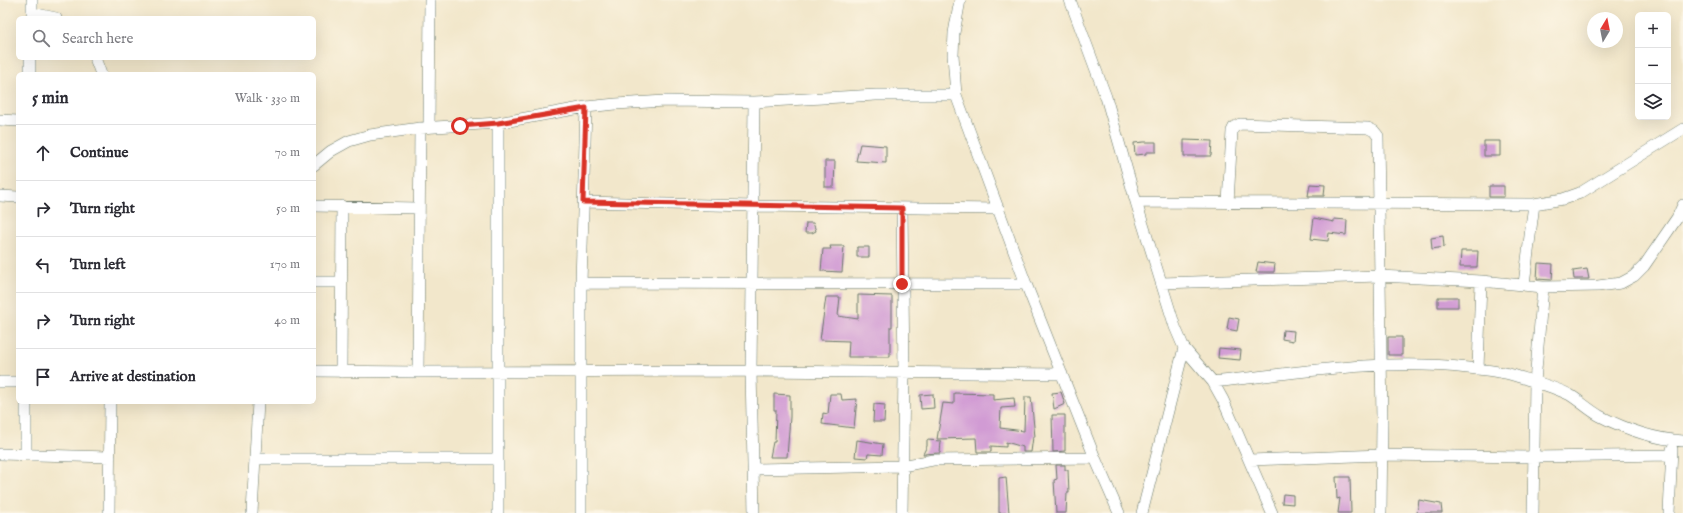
<!DOCTYPE html>
<meta charset="utf-8">
<style>
:root{--surface:#fff;--page:#f2f2f3;--text:#2b2b33;--muted:#7c7c81;--line:#e1e1e2}
body{margin:0;font-family:"IM FELL English",serif;background:var(--page);color:var(--text)}
.controls{position:absolute;right:12px;top:12px;display:grid;overflow:hidden;border-radius:6px;box-shadow:0 4px 16px #0002}
.controls button{width:36px;height:36px;display:grid;place-items:center;padding:0;border:0;border-bottom:1px solid var(--line);background:var(--surface);color:var(--text);font:20px sans-serif}
.compass{position:absolute;left:1587px;top:12px;width:36px;height:36px;border-radius:50%;background:var(--surface);box-shadow:0 4px 16px #0002;rotate:10deg}
.stop{position:absolute;width:12px;height:12px;margin:-9px;border:3px solid #d93025;border-radius:50%;background:#fff}
.stop.end{background:#d93025;border-color:#fff;box-shadow:0 1px 4px #0008}
.list{margin:0;padding:0;list-style:none}
h2{display:flex;justify-content:space-between;align-items:center;height:52px;margin:0;padding:0 16px;font-size:17px}
h2 small{font-size:13px;font-weight:400;color:var(--muted)}
.list li{display:grid;grid-template-columns:26px 1fr auto;gap:12px;align-items:center;box-sizing:border-box;height:56px;padding:0 16px;border-top:1px solid var(--line)}
.list b{display:block;font-size:15px;white-space:nowrap}
.list em{font-size:13px;font-style:normal;color:var(--muted)}
.icon{flex:none;width:22px;height:22px;fill:none;stroke:currentColor;stroke-width:2;stroke-linecap:round;stroke-linejoin:round}
.map{position:relative;flex:none;width:1683px;height:513px;overflow:hidden}
.search{position:absolute;background:var(--surface);box-shadow:0 4px 16px #0002;left:16px;top:16px;width:300px;height:44px;display:flex;align-items:center;gap:10px;box-sizing:border-box;padding:0 14px;border-radius:6px;color:var(--muted);font-size:15px}
.panel{position:absolute;background:var(--surface);box-shadow:0 4px 16px #0002;left:16px;top:72px;width:300px;height:332px;border-radius:6px}
.map>svg:first-child{display:block}
</style>
<div class="map">
<svg width="1683" height="513" viewBox="0 0 1683 513">
<rect width="100%" height="100%" fill="#fcf5e5"/>
<filter id="ink" filterUnits="userSpaceOnUse"><feTurbulence type="fractalNoise" baseFrequency=".025" numOctaves="2"/><feDisplacementMap in="SourceGraphic" scale="8" xChannelSelector="R" yChannelSelector="G"/><feConvolveMatrix kernelMatrix="1 2 1 2 8 2 1 2 1" color-interpolation-filters="sRGB"/></filter>
<filter id="wash" filterUnits="userSpaceOnUse"><feTurbulence type="fractalNoise" baseFrequency=".012" numOctaves="4" result="noise"/><feDisplacementMap in="SourceGraphic" scale="16" xChannelSelector="R" yChannelSelector="G"/><feGaussianBlur stdDeviation="0.9" result="paint"/><feColorMatrix in="noise" values="0 0 0 0 0 0 0 0 0 0 0 0 0 0 0 0 0 1.4 0 .05"/><feComposite in="paint" operator="in"/></filter>
<g filter="url(#wash)">
<rect width="100%" height="100%" fill="#f2e7cb"/>
<g id="blocks">
<!-- building -->
<path fill="#d19bd4" d="M 1184,140 L 1212,141 L 1211,156 L 1184,156 Z
M 1484,141 L 1500,141 L 1500,156 L 1484,156 Z
M 1144,142 L 1156,142 L 1156,152 L 1146,152 L 1146,154 L 1135,155 L 1134,143 Z
M 860,144 L 886,146 L 886,163 L 856,161 Z
M 825,161 L 835,161 L 834,187 L 825,187 Z
M 1310,184 L 1325,185 L 1324,196 L 1308,196 Z
M 1489,186 L 1504,186 L 1504,197 L 1489,197 Z
M 1314,218 L 1334,222 L 1334,219 L 1347,220 L 1346,235 L 1329,233 L 1328,241 L 1311,239 Z
M 806,223 L 813,223 L 816,231 L 812,233 L 805,233 Z
M 1443,236 L 1444,247 L 1432,249 L 1431,238 Z
M 830,246 L 844,246 L 842,272 L 821,271 L 823,249 L 831,249 Z
M 857,247 L 869,247 L 869,257 L 857,257 Z
M 1461,251 L 1478,251 L 1477,267 L 1460,267 Z
M 1258,262 L 1275,264 L 1274,272 L 1256,272 Z
M 1538,263 L 1553,264 L 1552,280 L 1537,279 Z
M 1587,269 L 1589,279 L 1574,279 L 1573,271 Z
M 858,295 L 892,296 L 892,327 L 890,327 L 890,357 L 848,357 L 849,341 L 820,340 L 826,297 L 840,297 L 838,316 L 858,319 Z
M 1438,297 L 1458,297 L 1458,307 L 1438,307 Z
M 1229,317 L 1239,319 L 1237,331 L 1227,329 Z
M 1283,330 L 1294,331 L 1293,341 L 1282,339 Z
M 1388,337 L 1402,337 L 1402,355 L 1388,355 Z
M 1219,348 L 1241,350 L 1240,360 L 1218,358 Z
M 1061,392 L 1065,404 L 1054,409 L 1052,393 Z
M 954,393 L 993,394 L 993,400 L 1014,398 L 1015,407 L 1001,408 L 1000,428 L 1024,431 L 1025,397 L 1031,397 L 1035,437 L 1033,437 L 1031,452 L 1023,452 L 1023,447 L 1006,442 L 1006,447 L 991,446 L 991,452 L 977,452 L 976,438 L 937,439 L 943,403 L 954,404 Z
M 774,394 L 790,395 L 790,417 L 787,457 L 770,457 L 773,442 L 775,442 L 776,410 L 774,410 Z
M 830,394 L 841,394 L 842,400 L 857,399 L 854,428 L 822,424 L 823,413 L 828,414 Z
M 933,394 L 934,408 L 921,409 L 920,395 Z
M 874,404 L 885,405 L 884,422 L 873,422 Z
M 1052,415 L 1065,415 L 1065,451 L 1053,452 Z
M 857,440 L 883,444 L 882,455 L 868,454 L 867,458 L 855,457 Z
M 927,440 L 941,441 L 940,453 L 923,454 L 927,446 Z
M 1056,465 L 1065,465 L 1065,470 L 1068,470 L 1069,493 L 1067,493 L 1066,513 L 1056,513 L 1054,480 L 1057,479 Z
M 1006,477 L 1009,513 L 999,513 L 999,478 Z
M 1336,477 L 1350,477 L 1351,513 L 1338,513 L 1340,498 L 1337,499 Z
M 1283,494 L 1293,495 L 1293,504 L 1282,503 Z
M 1419,500 L 1441,504 L 1442,513 L 1417,513 Z"/>
</g>
</g>
<g filter="url(#ink)">
<use href="#blocks" fill-opacity="0" stroke="#697869" stroke-width="1"/>
<g fill="none" stroke-linecap="round" stroke-linejoin="round">
<!-- street casing -->
<g stroke="#697869" stroke-width="12">
<path id="street" d="M 32,0 L 32,18
M 960,0 L 954,33 L 953,55 L 956,95 L 1026,284 L 1095,458 L 1119,513
M 1070,0 L 1106,97 L 1136,202 L 1175,327 L 1184,348 L 1213,382 L 1223,400 L 1272,513
M 32,13 L 56,18
M 95,58 L 101,74
M 30,74 L 30,58
M 0,120 L 18,121
M 429,127 L 430,0
M 314,165 L 331,151 L 349,141 L 370,135 L 420,128 L 498,123 L 586,107 L 616,104 L 665,101 L 754,102 L 876,95 L 956,95
M 0,196 L 18,197
M 583,202 L 753,206 L 999,209
M 1136,202 L 1534,204 L 1563,199 L 1580,193 L 1683,129
M 1228,203 L 1232,131 L 1234,127 L 1240,124 L 1368,128 L 1374,131 L 1378,136 L 1382,422 L 1381,513
M 314,206 L 418,208
M 902,208 L 904,373 L 902,513
M 314,282 L 341,282
M 581,283 L 1026,284
M 1162,283 L 1379,276 L 1481,281 L 1543,287 L 1598,286 L 1621,283 L 1634,276 L 1644,266 L 1677,218 L 1683,205
M 1524,284 L 1534,204
M 1478,369 L 1481,281
M 314,371 L 418,372 L 751,371 L 1062,374
M 341,372 L 342,206
M 418,372 L 420,128
M 0,382 L 18,382
M 1213,382 C 1297,373 1383,358 1468,368 C 1483,370 1499,371 1513,375 C 1532,381 1553,386 1570,395 C 1580,401 1589,410 1600,416 C 1625,429 1655,439 1683,441
M 0,454 L 110,457
M 26,455 L 26,402
M 255,459 L 498,459
M 1250,460 L 1381,455 L 1534,457 L 1672,455
M 754,469 L 902,466 L 933,460 L 1095,458
M 109,513 L 110,402
M 252,513 L 258,402
M 498,513 L 498,123
M 581,513 L 581,283 L 586,107
M 754,513 L 751,371 L 754,102
M 1142,513 L 1184,348
M 1533,513 L 1535,382 L 1543,287
M 1669,513 L 1672,449"/>
</g>
<!-- street -->
<use href="#street" stroke="#fff" stroke-width="11"/>
</g>
</g>
<g fill="none" stroke-linecap="round" stroke-linejoin="round" filter="url(#ink)">
<!-- route -->
<path stroke="#d93025" stroke-width="5" d="M 460,126 L 498,123 L 586,108 L 583,202 L 902,208 L 902,284"/>
</g>
</svg>
<div class="controls">
<button>+</button>
<button>−</button>
<button><svg class="icon" aria-label="layers" viewBox="0 0 24 24"><path d="M12 4l9 5-9 5-9-5zM3 14l9 5 9-5"/></svg></button>
</div>
<svg class="compass" viewBox="-18 -18 36 36"><path d="M0-13l5 13h-10z" fill="#e53935"/><path d="M0 13l5-13h-10z" fill="#7c7c81"/></svg>
<div class="stop" style="left:460px;top:126px"></div>
<div class="stop end" style="left:902px;top:284px"></div>
<div class="search"><svg class="icon" aria-label="search" viewBox="0 0 24 24"><circle cx="10" cy="10" r="6"/><path d="M15 15l6 6"/></svg>Search here</div>
<section class="panel">
<h2>5 min<small>Walk · 330 m</small></h2>
<ul class="list">
<li><svg class="icon" aria-label="ahead" viewBox="0 0 24 24"><path d="M12 20V5M6 11l6-6 6 6"/></svg><div><b>Continue</b></div><em>70 m</em></li>
<li><svg class="icon" aria-label="right" viewBox="0 0 24 24"><path d="M7 20v-9h11M14 6l5 5-5 5"/></svg><div><b>Turn right</b></div><em>50 m</em></li>
<li><svg class="icon" aria-label="left" viewBox="0 0 24 24"><path d="M17 20v-9H6M10 6l-5 5 5 5"/></svg><div><b>Turn left</b></div><em>170 m</em></li>
<li><svg class="icon" aria-label="right" viewBox="0 0 24 24"><path d="M7 20v-9h11M14 6l5 5-5 5"/></svg><div><b>Turn right</b></div><em>40 m</em></li>
<li><svg class="icon" aria-label="arrive" viewBox="0 0 24 24"><path d="M6 21V4h12l-3 4 3 4H6"/></svg><div><b>Arrive at destination</b></div></li>
</ul>
</section>
</div>
